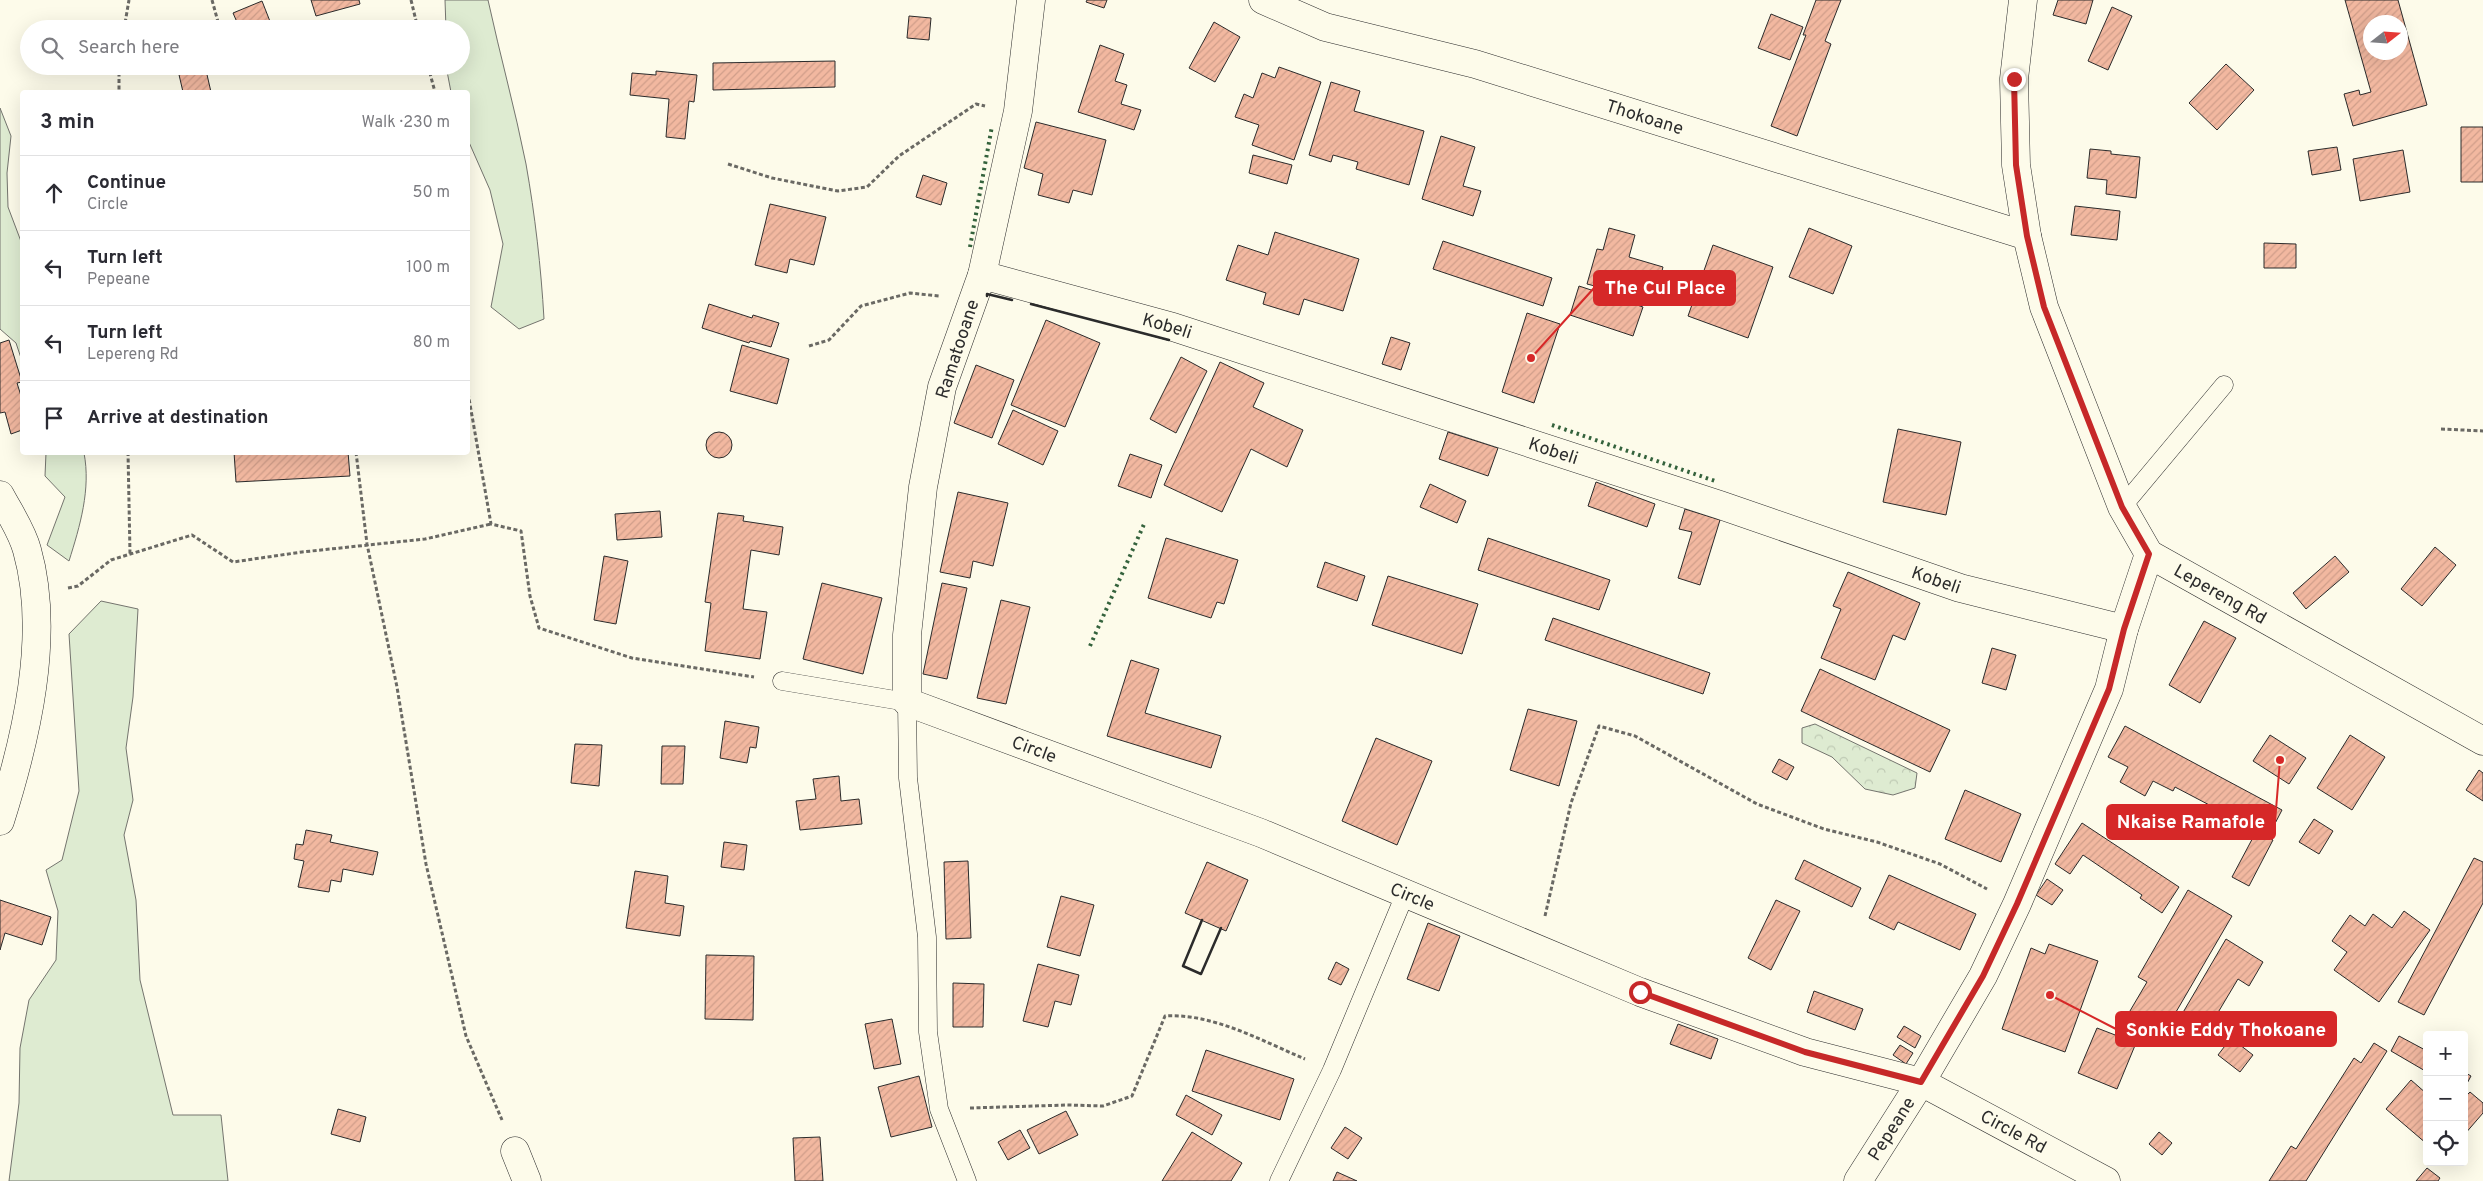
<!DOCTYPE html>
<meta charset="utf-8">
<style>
:root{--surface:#fff;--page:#f2f2f3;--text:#2b2b33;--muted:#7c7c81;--line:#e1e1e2}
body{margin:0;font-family:Overpass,sans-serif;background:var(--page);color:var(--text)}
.controls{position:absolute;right:15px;bottom:15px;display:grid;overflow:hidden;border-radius:5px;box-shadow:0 5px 20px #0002}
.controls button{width:45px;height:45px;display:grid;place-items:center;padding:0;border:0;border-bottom:1px solid var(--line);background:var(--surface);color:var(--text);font:25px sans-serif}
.compass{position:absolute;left:2363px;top:15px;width:45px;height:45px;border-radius:50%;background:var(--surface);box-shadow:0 5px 20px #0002;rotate:73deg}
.stop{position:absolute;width:15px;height:15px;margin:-11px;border:4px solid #c62828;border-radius:50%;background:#fff}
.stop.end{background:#c62828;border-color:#fff;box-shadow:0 1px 5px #0008}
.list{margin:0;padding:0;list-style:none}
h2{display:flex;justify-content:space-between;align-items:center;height:65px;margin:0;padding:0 20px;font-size:21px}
h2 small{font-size:16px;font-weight:400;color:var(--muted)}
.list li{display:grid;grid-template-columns:32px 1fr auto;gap:15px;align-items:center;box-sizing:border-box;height:75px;padding:0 20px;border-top:1px solid var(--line)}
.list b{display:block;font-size:19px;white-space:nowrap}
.list p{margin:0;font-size:16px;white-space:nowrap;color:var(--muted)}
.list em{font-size:16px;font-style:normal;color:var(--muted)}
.icon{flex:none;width:28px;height:28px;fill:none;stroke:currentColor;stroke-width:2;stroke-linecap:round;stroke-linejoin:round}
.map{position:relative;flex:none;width:2483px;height:1181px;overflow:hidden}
.search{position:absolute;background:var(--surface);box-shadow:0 5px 20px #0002;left:20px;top:20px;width:450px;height:55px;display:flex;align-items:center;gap:12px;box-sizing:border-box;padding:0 18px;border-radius:28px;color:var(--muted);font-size:19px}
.panel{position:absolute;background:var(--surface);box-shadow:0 5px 20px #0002;left:20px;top:90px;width:450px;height:365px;border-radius:5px}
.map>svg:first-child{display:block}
</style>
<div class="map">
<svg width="2483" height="1181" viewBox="0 0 2483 1181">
<defs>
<pattern id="forest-crowns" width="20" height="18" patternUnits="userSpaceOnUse" patternTransform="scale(1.25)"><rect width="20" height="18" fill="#deebd1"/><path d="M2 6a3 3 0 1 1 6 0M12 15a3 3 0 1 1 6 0" fill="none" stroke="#bfcab4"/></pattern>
<pattern id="building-hatch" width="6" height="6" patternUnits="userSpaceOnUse" patternTransform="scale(1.25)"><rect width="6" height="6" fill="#f2b8a0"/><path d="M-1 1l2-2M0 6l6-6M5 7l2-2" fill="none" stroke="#d09e8a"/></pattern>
</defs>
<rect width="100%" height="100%" fill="#fdfbea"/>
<!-- green -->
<path fill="#deebd1" stroke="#74746e" d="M 445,0 L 488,0 C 500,55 515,109 526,164 C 535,215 541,267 544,319 L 519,329 L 491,307 L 503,244 L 490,190 L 468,140 L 468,92 L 451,92 L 446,66 L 461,66 L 461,29 L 446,29 Z
M 0,108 L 11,136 L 7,173 L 8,207 L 22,244 L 22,361 L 16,343 L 0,329 Z
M 46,453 L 84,453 C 91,489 80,526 69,561 L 47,545 L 65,497 L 45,476 Z
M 101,601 L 138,609 L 133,697 L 126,748 L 133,800 L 124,835 L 136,900 L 140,980 L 173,1115 L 221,1115 L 228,1181 L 9,1181 L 19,1103 L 20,1048 L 29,1000 L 56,960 L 58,911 L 46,870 L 62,860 L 79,791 L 69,634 Z"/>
<!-- forest -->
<path fill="url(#forest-crowns)" stroke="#74746e" d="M 1815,724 L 1917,773 L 1915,788 L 1893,795 L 1865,789 L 1832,757 L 1802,743 L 1802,728 Z"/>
<!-- building -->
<path fill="url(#building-hatch)" stroke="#2b2b2b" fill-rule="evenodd" d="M 311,0 L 359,0 L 360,4 L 316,16 Z
M 1087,0 L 1107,0 L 1104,8 L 1086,2 Z
M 1816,0 L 1841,0 L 1825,41 L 1831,44 L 1797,136 L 1771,126 L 1806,35 L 1803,35 Z
M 2058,0 L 2093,0 L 2086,24 L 2053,15 Z
M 2345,0 L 2398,0 L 2427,105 L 2353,126 L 2344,94 L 2359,90 L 2360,95 L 2371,92 ZM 2370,22 L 2400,22 L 2400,52 L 2370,52 Z
M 262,1 L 273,29 L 240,29 L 233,13 Z
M 2112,7 L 2132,16 L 2108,70 L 2088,61 Z
M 1771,14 L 1803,27 L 1790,60 L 1758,48 Z
M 909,16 L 931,18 L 929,40 L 907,38 Z
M 1214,22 L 1240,37 L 1215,82 L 1189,68 Z
M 1100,45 L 1124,54 L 1115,81 L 1127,85 L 1121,104 L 1141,110 L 1134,130 L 1078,112 Z
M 835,61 L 835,87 L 713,90 L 713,63 Z
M 2226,64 L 2254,90 L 2217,130 L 2189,103 Z
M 177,66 L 205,66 L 211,92 L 183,92 Z
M 1279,67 L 1321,82 L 1294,160 L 1252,145 L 1259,125 L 1235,117 L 1244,94 L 1253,98 L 1262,73 L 1275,78 Z
M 656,71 L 697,75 L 694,102 L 689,101 L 685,139 L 666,137 L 669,99 L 630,95 L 632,73 L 656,75 Z
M 1331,82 L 1360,91 L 1354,111 L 1424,131 L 1409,185 L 1356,169 L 1358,162 L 1333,155 L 1331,162 L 1309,155 Z
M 1036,122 L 1106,140 L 1092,195 L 1073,190 L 1069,203 L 1038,195 L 1043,174 L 1024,168 Z
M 2461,127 L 2483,127 L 2483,182 L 2461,182 Z
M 1441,136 L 1475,147 L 1463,186 L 1481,191 L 1473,216 L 1422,199 Z
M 2337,147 L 2341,170 L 2312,175 L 2308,151 Z
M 2090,149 L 2111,151 L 2111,154 L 2140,157 L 2136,198 L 2106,194 L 2107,180 L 2087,178 Z
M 2403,150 L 2410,192 L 2360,201 L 2353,159 Z
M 1253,155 L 1292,165 L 1287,184 L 1249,173 Z
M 923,175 L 947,183 L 941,205 L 916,197 Z
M 770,204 L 826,217 L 814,265 L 790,259 L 787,273 L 755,265 Z
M 2075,206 L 2120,211 L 2117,240 L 2071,235 Z
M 1609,228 L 1635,235 L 1629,257 L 1663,267 L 1654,301 L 1587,284 L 1597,249 L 1603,250 Z
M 1809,228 L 1852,246 L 1833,294 L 1789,277 Z
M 1275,232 L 1359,259 L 1343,311 L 1304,299 L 1299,315 L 1263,304 L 1266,293 L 1226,280 L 1238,245 L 1268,255 Z
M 1443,241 L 1552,278 L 1543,306 L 1433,269 Z
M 2264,243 L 2296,244 L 2296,268 L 2264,268 Z
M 1713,245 L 1773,267 L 1748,338 L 1688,316 Z
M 1579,286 L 1643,307 L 1633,336 L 1570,315 Z
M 709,304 L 752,318 L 753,315 L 779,323 L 771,347 L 750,341 L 749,343 L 702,328 Z
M 1527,313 L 1560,324 L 1534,403 L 1502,392 Z
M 1046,320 L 1100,343 L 1065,427 L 1011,405 Z
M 1391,337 L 1410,343 L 1401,370 L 1382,364 Z
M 9,340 L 22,382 L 17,383 L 22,399 L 22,430 L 11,434 L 5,412 L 0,413 L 0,343 Z
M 742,345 L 789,359 L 777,404 L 730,391 Z
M 1181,357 L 1207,371 L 1176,433 L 1150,419 Z
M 1220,362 L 1264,383 L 1253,407 L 1303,430 L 1287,467 L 1251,449 L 1222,512 L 1164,485 Z
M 976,365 L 1014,380 L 992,438 L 954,423 Z
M 1013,410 L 1058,431 L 1043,465 L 998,444 Z
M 1898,429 L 1961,442 L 1946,515 L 1883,502 Z
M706 445a13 13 0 1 1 26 0a13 13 0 1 1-26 0Z
M 1448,432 L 1498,448 L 1488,476 L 1439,459 Z
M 234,452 L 348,452 L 350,476 L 236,482 Z
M 1130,454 L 1162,465 L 1151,498 L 1118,486 Z
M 1596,482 L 1655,504 L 1647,527 L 1588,506 Z
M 1430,484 L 1466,501 L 1457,523 L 1420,507 Z
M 958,492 L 1008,503 L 993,566 L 973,561 L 970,578 L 940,572 Z
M 1685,509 L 1720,520 L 1700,585 L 1678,578 L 1692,532 L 1679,529 Z
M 660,511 L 662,537 L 617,540 L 615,514 Z
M 718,513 L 744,516 L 743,521 L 783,527 L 779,555 L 751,550 L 743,609 L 767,612 L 760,659 L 705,651 L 711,603 L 705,602 Z
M 1166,538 L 1238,560 L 1224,604 L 1217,602 L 1211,618 L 1148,598 Z
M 1488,538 L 1610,580 L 1599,610 L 1478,570 Z
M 2435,547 L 2456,565 L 2422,606 L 2401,589 Z
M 604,556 L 628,561 L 616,624 L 594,620 Z
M 2335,556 L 2349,572 L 2306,609 L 2293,593 Z
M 1325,562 L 1365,576 L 1357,601 L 1317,587 Z
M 1848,572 L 1920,603 L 1905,640 L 1893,635 L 1875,680 L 1821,658 L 1841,609 L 1833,606 Z
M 1388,576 L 1478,604 L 1462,654 L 1372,625 Z
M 822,583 L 882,598 L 863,674 L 803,659 Z
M 942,583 L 967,588 L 947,679 L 923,674 Z
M 1001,600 L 1030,607 L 1006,704 L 977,698 Z
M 1553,618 L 1710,673 L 1703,694 L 1545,640 Z
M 2204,621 L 2236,638 L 2200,703 L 2169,685 Z
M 1992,648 L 2016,655 L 2006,690 L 1982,683 Z
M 1131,660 L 1159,669 L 1145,713 L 1221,736 L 1211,768 L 1107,736 Z
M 1820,669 L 1950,730 L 1930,772 L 1801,711 Z
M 1528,709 L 1577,721 L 1559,786 L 1510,770 Z
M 725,721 L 759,727 L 756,748 L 750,747 L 747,763 L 720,758 Z
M 2125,726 L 2282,810 L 2268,837 L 2273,840 L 2249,886 L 2232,877 L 2257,830 L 2175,787 L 2173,791 L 2153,781 L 2145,796 L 2120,782 L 2128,767 L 2108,757 Z
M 2270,735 L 2306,758 L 2289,784 L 2253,761 Z
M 2350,735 L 2385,757 L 2352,810 L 2317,788 Z
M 1376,738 L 1432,761 L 1397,845 L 1342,821 Z
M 575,744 L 602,745 L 599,786 L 571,783 Z
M 662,746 L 685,746 L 683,784 L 661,784 Z
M 1779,759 L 1794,767 L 1787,780 L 1772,772 Z
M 2479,770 L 2483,773 L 2483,801 L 2466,790 Z
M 839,776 L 841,801 L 859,799 L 862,824 L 800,830 L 796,801 L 816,799 L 813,779 Z
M 1965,790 L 2021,814 L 2001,862 L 1945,839 Z
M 2314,819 L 2333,831 L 2319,854 L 2299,842 Z
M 2082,823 L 2179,887 L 2162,913 L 2140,898 L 2142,895 L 2083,855 L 2070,874 L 2055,864 Z
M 306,830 L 332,835 L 330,842 L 378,852 L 373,875 L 343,869 L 341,882 L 331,880 L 329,892 L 298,887 L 304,861 L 294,859 L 296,844 L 303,845 Z
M 724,842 L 747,845 L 744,870 L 721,867 Z
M 2474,858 L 2483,862 L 2483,903 L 2424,1015 L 2398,1002 Z
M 1804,860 L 1861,888 L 1852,907 L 1795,879 Z
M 968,861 L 971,938 L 946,939 L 944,862 Z
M 1207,862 L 1248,880 L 1226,931 L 1185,913 Z
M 635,871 L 668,876 L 665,903 L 684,906 L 680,936 L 626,928 Z
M 1889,875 L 1976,914 L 1960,950 L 1898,922 L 1894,930 L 1869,918 Z
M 2047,879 L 2063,890 L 2052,905 L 2036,895 Z
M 2188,890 L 2232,916 L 2162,1036 L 2127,1016 L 2147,982 L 2138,977 Z
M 1061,896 L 1094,905 L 1080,956 L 1047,947 Z
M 0,900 L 51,917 L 42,945 L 5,933 L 0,950 Z
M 1776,900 L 1800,911 L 1771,970 L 1748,958 Z
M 2404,911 L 2430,930 L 2379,1002 L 2334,970 L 2347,952 L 2332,941 L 2350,915 L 2365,926 L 2373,914 L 2392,928 Z
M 1428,923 L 1460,936 L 1439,991 L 1407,979 Z
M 2226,939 L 2263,962 L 2249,986 L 2238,979 L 2204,1036 L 2178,1021 Z
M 2049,944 L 2098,961 L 2065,1052 L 2002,1029 L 2031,948 L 2045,954 Z
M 706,955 L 754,956 L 753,1020 L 705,1019 Z
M 1336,962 L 1349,969 L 1341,985 L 1328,979 Z
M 1038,964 L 1079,975 L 1071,1005 L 1055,1001 L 1048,1027 L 1023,1021 Z
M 953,983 L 984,984 L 983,1027 L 953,1027 Z
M 1814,991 L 1863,1009 L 1855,1030 L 1807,1012 Z
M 892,1019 L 901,1064 L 874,1069 L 865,1024 Z
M 1678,1024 L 1718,1039 L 1711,1059 L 1670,1044 Z
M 1904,1026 L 1921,1036 L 1915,1048 L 1897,1037 Z
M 2097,1028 L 2136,1043 L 2117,1089 L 2078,1073 Z
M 2399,1036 L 2427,1051 L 2427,1072 L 2391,1051 Z
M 2231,1038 L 2253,1055 L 2240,1072 L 2218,1055 Z
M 2374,1043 L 2387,1051 L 2306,1181 L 2269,1181 L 2291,1146 L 2296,1149 L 2354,1058 L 2361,1063 Z
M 1900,1045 L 1913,1053 L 1906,1064 L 1893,1055 Z
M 1206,1050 L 1294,1079 L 1280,1120 L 1192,1091 Z
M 2464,1072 L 2471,1076 L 2464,1089 Z
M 919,1076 L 932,1127 L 891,1137 L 878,1087 Z
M 2411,1080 L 2427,1094 L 2427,1144 L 2386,1109 Z
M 2470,1092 L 2483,1103 L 2483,1113 L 2464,1135 L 2464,1098 Z
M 1186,1095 L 1222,1115 L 1212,1135 L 1176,1115 Z
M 338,1109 L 366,1117 L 360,1142 L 331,1134 Z
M 1066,1111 L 1078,1135 L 1039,1154 L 1027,1130 Z
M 1345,1127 L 1362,1138 L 1348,1159 L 1331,1148 Z
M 1020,1130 L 1030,1148 L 1008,1160 L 998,1142 Z
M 1192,1132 L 1242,1163 L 1231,1181 L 1162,1181 Z
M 2159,1132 L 2172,1143 L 2162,1155 L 2149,1144 Z
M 820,1137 L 823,1181 L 795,1181 L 793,1138 Z
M 2427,1168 L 2440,1178 L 2438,1181 L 2416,1181 Z
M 1337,1172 L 1357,1181 L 1333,1181 Z"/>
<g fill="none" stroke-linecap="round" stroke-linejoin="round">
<!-- lane casing -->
<g stroke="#2b2b2b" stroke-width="19">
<path id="lane" d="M 2122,507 L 2224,385
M 782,681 L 907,702 L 908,778 L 927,937 L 928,1032 L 939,1109 L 967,1181
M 1279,1181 L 1332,1070 L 1406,892"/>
</g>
<!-- street casing -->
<g stroke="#2b2b2b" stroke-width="29">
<g id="street">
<path id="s1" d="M 1031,0 L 1018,111 L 982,275 L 942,387 L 923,487 L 907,635 L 907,702 L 1261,833 L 1640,992 L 1805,1052 L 1921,1082 L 2106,1181"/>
<path id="s2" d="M 1263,0 L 1325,27 L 1475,64 L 2027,236"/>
<path id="s3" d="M 2023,0 L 2014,79 L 2016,165 L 2027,236 L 2044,307 L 2122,507 L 2149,554 L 2483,741"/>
<path id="s4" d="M 982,275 L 1173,327 L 1720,505 L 1960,588 L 2124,629"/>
<path d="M 0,495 C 9,512 22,531 27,550 C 51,635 26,739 0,821"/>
<path d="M 515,1151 L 527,1181"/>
<path id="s5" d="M 1858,1181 L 1921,1082 L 1983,976 L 2017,904 L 2109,689 L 2124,629 L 2149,554"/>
</g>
</g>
<!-- path -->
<path stroke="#6a6964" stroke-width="3" stroke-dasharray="4 2.5" stroke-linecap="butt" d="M 212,0 L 220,29
M 411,0 L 418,29
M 124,29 L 129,0
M 119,66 L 119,92
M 428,66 L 435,92
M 728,164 L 772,178 L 838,191 L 867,187 L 899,156 L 976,104 L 985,106
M 809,346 L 829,340 L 861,306 L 910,293 L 939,296
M 468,393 L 491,524 L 521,531 L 530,596 L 539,628 L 632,658 L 754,677
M 2441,429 L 2483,431
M 128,452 L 130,554
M 356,452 L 367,544 L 397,687 L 426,864 L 466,1036 L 502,1120
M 68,588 L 78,586 L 111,560 L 192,535 L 233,562 L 302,552 L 425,539 L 491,524
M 1545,916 L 1571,803 L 1599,726 L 1635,736 L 1757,804 L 1824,829 L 1877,842 L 1940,864 L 1987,889
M 970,1108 L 1067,1105 L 1103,1106 L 1132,1096 L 1165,1016 C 1213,1013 1262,1041 1305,1059"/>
<!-- lane -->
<use href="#lane" stroke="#fdfbea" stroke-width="18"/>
<!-- street -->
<use href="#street" stroke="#fdfbea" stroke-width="28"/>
<!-- hedge -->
<path stroke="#34623c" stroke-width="4" stroke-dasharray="2.5 4" stroke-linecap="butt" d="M 970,247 L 992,126
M 1552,425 L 1718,482
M 1090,646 L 1145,522"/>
<!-- wall -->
<path stroke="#2b2b2b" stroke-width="2.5" d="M 987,296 L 987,294 L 1012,300
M 1031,304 L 1169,340
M 1202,920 L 1183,966 L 1201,974 L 1221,928"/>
</g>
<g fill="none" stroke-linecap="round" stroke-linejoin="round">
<!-- route -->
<path stroke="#c62828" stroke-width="6" d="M 1640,992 L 1805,1052 L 1921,1082 L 1983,976 L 2017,904 L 2109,689 L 2124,629 L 2149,554 L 2122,507 L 2044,307 L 2027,236 L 2016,165 L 2014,79"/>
</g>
<g text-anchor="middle" stroke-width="4" stroke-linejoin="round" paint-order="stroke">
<!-- street labels -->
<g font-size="18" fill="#2b2b2b" stroke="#fdfbea">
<text dy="6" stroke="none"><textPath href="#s2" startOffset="400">Thokoane</textPath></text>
<text dy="6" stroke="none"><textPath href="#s4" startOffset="192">Kobeli</textPath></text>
<text transform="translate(957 349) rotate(-72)" y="6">Ramatooane</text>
<text dy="6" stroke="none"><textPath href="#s4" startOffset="598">Kobeli</textPath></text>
<text dy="6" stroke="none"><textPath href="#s4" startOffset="1002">Kobeli</textPath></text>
<text dy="6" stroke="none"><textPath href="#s3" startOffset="661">Lepereng Rd</textPath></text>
<text dy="6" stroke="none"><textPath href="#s1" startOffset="852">Circle</textPath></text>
<text dy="6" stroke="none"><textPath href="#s1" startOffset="1258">Circle</textPath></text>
<text dy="6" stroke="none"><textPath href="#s5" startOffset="62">Pepeane</textPath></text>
<text dy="6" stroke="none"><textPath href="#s1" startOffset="1905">Circle Rd</textPath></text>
</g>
</g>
<!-- callouts -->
<path fill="none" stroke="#d62828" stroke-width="2" d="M1531 358L1594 288M2280 760L2275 822M2050 995L2116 1029"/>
<g fill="#d62828" stroke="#fdfbea" stroke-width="2">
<circle cx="1531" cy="358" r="5"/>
<circle cx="2280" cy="760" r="5"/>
<circle cx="2050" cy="995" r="5"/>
</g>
<g fill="#d62828" stroke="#d62828" stroke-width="2">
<rect x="1594" y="271" width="141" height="34" rx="5"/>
<rect x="2107" y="805" width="168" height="34" rx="5"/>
<rect x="2116" y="1012" width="220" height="34" rx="5"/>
</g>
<g font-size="19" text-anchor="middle" font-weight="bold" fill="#fff">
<text x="1665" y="294">The Cul Place</text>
<text x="2191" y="828">Nkaise Ramafole</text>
<text x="2226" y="1036">Sonkie Eddy Thokoane</text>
</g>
</svg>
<div class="controls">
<button>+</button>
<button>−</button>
<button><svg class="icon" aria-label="locate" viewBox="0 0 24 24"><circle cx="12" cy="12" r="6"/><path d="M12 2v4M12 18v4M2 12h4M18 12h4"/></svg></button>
</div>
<svg class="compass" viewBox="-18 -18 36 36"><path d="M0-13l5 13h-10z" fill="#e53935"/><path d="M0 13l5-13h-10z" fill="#7c7c81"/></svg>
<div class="stop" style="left:1640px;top:992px"></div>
<div class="stop end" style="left:2014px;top:79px"></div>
<div class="search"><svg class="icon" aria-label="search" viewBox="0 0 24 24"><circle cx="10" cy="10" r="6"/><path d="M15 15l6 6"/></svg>Search here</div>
<section class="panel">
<h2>3 min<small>Walk · 230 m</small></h2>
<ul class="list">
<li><svg class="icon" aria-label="ahead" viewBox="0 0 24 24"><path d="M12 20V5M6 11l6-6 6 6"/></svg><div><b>Continue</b><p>Circle</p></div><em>50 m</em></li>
<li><svg class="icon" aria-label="left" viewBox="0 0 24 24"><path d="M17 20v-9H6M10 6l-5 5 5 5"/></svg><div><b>Turn left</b><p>Pepeane</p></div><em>100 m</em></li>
<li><svg class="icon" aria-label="left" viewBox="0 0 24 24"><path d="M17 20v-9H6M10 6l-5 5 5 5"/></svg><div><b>Turn left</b><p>Lepereng Rd</p></div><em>80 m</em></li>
<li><svg class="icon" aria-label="arrive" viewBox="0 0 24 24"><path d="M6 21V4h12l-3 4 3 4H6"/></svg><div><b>Arrive at destination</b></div></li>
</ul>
</section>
</div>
